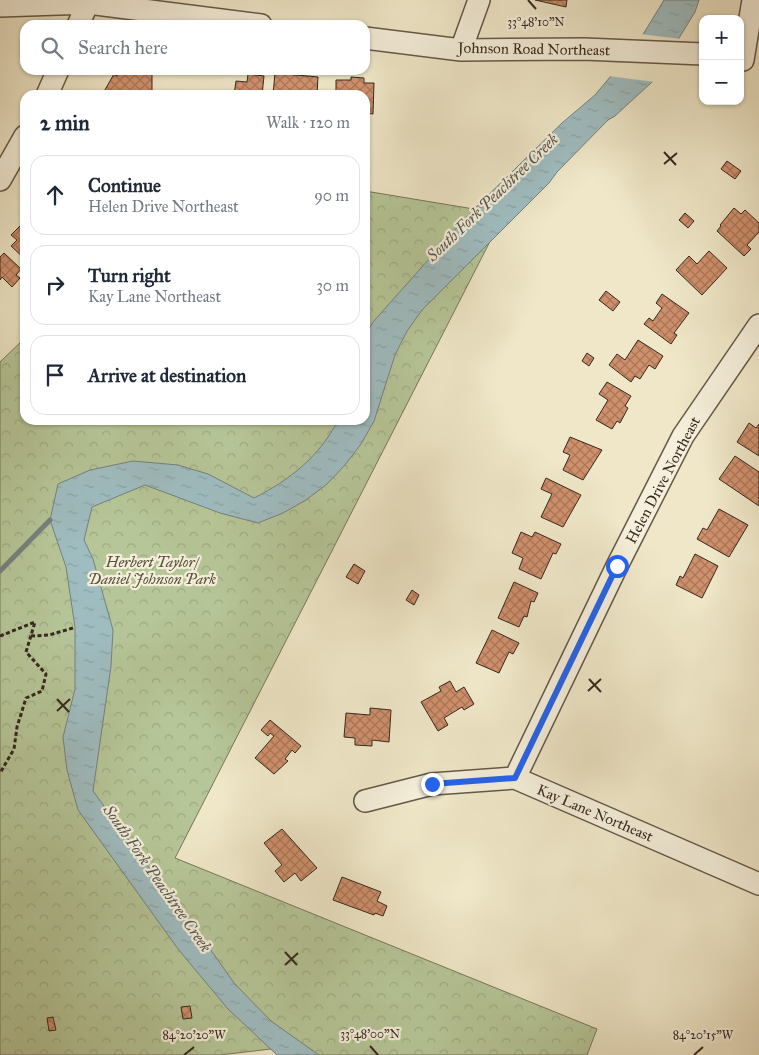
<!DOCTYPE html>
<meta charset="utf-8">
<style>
:root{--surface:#fff;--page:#f6f6f7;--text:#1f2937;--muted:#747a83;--line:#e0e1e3}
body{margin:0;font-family:"IM FELL Great Primer",serif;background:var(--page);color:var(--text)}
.controls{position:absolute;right:15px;top:15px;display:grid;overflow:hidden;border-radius:10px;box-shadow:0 1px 4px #0004}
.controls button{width:45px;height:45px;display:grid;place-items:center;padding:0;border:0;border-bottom:1px solid var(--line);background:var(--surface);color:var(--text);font:25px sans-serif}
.stop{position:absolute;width:15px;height:15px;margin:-11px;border:4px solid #2563eb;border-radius:50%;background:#fff}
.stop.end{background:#2563eb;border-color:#fff;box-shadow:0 1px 5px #0008}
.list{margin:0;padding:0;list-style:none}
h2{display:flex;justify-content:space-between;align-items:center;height:65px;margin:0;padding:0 20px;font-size:21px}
h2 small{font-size:16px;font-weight:400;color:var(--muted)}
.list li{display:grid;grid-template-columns:32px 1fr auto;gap:15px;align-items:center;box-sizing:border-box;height:80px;margin:0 10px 10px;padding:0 10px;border:1px solid var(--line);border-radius:15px}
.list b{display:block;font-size:19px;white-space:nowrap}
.list p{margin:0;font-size:16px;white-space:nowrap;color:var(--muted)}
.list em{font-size:16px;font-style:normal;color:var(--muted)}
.icon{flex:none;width:28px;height:28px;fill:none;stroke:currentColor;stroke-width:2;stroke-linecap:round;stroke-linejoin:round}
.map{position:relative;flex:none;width:759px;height:1055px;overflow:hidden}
.search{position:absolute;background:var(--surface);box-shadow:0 1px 4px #0004;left:20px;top:20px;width:350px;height:55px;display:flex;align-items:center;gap:12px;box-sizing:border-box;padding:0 18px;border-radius:15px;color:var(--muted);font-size:19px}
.panel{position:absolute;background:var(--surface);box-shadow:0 1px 4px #0004;left:20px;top:90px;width:350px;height:335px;border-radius:15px}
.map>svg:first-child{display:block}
</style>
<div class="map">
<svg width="759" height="1055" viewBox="0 0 759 1055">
<defs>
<pattern id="forest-crowns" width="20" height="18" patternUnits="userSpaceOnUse" patternTransform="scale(1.25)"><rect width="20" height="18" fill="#b6c698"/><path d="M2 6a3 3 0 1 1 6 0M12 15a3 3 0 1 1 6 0" fill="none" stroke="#9daa83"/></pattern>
<pattern id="water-ripples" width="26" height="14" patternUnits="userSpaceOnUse" patternTransform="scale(1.25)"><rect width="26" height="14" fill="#9fbdc1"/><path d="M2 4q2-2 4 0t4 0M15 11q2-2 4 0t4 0" fill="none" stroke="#8aa2a5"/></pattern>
<pattern id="building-cross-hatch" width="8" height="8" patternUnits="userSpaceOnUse" patternTransform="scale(1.25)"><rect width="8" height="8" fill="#cf906c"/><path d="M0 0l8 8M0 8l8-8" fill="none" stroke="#a97658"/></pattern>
</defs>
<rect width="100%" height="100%" fill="#efe7c8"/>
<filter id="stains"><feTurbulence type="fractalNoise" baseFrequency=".004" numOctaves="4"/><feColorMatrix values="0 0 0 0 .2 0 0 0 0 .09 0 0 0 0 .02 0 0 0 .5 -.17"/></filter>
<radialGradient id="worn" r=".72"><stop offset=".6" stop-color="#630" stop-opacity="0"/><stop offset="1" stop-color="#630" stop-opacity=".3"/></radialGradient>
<!-- forest -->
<path fill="url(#forest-crowns)" stroke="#76775b" d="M 365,191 L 504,214 L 175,858 L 597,1029 L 587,1055 L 285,1055 L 279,1048 L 220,1055 L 0,1055 L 0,362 L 25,338 L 25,420 L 365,420 Z"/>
<!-- water -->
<path fill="url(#water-ripples)" stroke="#758180" d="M 664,0 L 699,0 L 695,12 L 652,82 L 615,116 L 608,120 L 557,172 L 549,183 L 422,310 L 407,331 L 395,355 L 374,421 L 361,444 L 345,465 L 327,484 L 306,500 L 283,513 L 258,523 L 220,513 L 145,485 L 92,507 L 84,540 L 93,559 L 113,630 L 111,666 L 93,791 L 144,861 L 187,916 L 234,983 L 271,1021 L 319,1055 L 277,1055 L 228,1009 L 178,949 L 78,810 L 67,770 L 63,737 L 75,689 L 75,627 L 66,567 L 50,520 L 58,484 L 90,470 L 133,461 L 178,465 L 208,474 L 254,498 C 290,480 320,456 338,420 L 365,420 L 365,336 L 373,322 L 470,213 L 562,123 L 595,95 L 636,46 Z"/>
<!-- pier -->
<path fill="#efe7c8" d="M 640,34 L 681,39 L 655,82 L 608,76 Z"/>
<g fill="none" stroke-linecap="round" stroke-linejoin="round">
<!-- stream -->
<path stroke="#758180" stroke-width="5" d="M 0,571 L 50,520"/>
</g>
<!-- building -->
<path fill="url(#building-cross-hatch)" stroke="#36281e" d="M 535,0 L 567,0 L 566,7 Z
M 116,70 L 152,70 L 152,92 L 136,92 L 141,95 L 102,95 L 114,74 L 117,76 Z
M 275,73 L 318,77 L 317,95 L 273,95 Z
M 248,74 L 264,76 L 262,95 L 234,95 L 236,81 L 247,82 Z
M 351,77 L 364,78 L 364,83 L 374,83 L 373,114 L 365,113 L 365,95 L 336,95 L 336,80 L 351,80 Z
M 727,161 L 741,171 L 735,179 L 721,169 Z
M 734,208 L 741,214 L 745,210 L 759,223 L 759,232 L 747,245 L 751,249 L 744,256 L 717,231 L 721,226 L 720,225 Z
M 685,213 L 694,221 L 688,228 L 679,220 Z
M 20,226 L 25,230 L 25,259 L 11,246 L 17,240 L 11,235 Z
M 709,251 L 727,268 L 702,295 L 676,270 L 689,256 L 697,264 Z
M 4,253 L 21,269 L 16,275 L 20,278 L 12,287 L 2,277 L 0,280 L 0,257 Z
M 606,291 L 620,302 L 613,311 L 599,300 Z
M 662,294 L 689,313 L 674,333 L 677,335 L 671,344 L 644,324 L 649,318 L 653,321 L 662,308 L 656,303 Z
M 638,340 L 663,356 L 655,369 L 649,365 L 640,379 L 635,376 L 631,382 L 609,365 L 617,354 L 625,360 Z
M 587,353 L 594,358 L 589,366 L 582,361 Z
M 607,382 L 631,396 L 625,406 L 628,408 L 620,423 L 617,421 L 612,429 L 596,420 L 608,400 L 599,394 Z
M 749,423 L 756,428 L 759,424 L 759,456 L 737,442 Z
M 570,437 L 602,450 L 583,480 L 563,470 L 570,455 L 563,452 Z
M 735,456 L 759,472 L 759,506 L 719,479 Z
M 546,478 L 581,495 L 563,527 L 541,517 L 552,494 L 541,489 Z
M 719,509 L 748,525 L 729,557 L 697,539 L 703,528 L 707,530 Z
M 521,532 L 532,537 L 535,532 L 561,544 L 556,554 L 553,553 L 541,579 L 519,569 L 523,558 L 512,553 Z
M 695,554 L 718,566 L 702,598 L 676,585 L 680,576 L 683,578 Z
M 354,564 L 365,571 L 358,584 L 346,577 Z
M 514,582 L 538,593 L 534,602 L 531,601 L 527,617 L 524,616 L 519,627 L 498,618 Z
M 412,590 L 419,595 L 414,605 L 406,600 Z
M 492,630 L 519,643 L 513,654 L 509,652 L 499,673 L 476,663 Z
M 450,681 L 456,692 L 464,687 L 474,704 L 464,710 L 462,707 L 444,718 L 448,725 L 438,731 L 421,702 L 441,691 L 439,687 Z
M 370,708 L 391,710 L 389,742 L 372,740 L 372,746 L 355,745 L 355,738 L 344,737 L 346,713 L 370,715 Z
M 270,720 L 301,746 L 295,753 L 292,750 L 285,759 L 288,761 L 274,774 L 255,758 L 274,736 L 270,733 L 268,736 L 261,730 Z
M 282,829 L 317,868 L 301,881 L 295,873 L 284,882 L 275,871 L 282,865 L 264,843 Z
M 342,877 L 381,892 L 377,901 L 387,906 L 383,916 L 375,913 L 374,915 L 333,900 Z
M 190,1006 L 192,1018 L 183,1019 L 181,1007 Z
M 53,1017 L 56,1030 L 49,1031 L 47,1018 Z"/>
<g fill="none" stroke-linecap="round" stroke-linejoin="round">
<!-- minor casing -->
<g stroke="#645848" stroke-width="24">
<path id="minor" d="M 0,6 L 88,3 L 261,25
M 78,25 L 88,3
M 365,38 L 461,50 L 584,49 L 703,54
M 461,50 L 479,0
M 743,60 L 753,0
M 47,95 L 58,70
M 0,180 L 25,136
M 515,778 L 617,566 L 683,436 L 759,325
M 365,801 L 432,784 L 515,778 L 759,884"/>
</g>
<!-- path -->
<path stroke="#36281e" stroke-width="3" stroke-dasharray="4 2.5" stroke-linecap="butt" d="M 0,636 L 35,622 L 26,652 L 46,674 L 42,691 L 26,698 L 17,727 L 14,749 L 0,773
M 31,636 L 49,635 L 73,628"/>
<!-- minor -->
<use href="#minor" stroke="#f5efdb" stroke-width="21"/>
</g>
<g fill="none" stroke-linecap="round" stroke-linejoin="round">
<!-- route -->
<path stroke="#2563eb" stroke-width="6" d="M 432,784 L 515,778 L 617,566"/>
</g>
<!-- ticks -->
<path fill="none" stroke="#36281e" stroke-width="2" d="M 528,0 L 536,9M 664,152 L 676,165M 664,164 L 677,153M 589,679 L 601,692M 588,691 L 601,679M 57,699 L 69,712M 57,711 L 70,699M 285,952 L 297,965M 285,965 L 298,953M 370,1046 L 378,1055M 184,1055 L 194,1047M 694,1055 L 703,1047"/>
<g text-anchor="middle" stroke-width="4.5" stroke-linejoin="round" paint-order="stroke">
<!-- street labels -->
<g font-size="15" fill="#36281e" stroke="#f5efdb">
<text transform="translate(534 49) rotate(1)" y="5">Johnson Road Northeast</text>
<text transform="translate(663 480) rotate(-62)" y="5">Helen Drive Northeast</text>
<text transform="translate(595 813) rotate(23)" y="5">Kay Lane Northeast</text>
</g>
<!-- park labels -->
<g font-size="15" font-style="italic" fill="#56503c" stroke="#f5efdb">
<text x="152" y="567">Herbert Taylor/<tspan x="152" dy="17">Daniel Johnson Park</tspan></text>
</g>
<!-- water labels -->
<g font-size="16" font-style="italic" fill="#56554f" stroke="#f5efdb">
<text transform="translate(492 197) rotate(-44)" y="6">South Fork Peachtree Creek</text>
<text transform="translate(158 878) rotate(55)" y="6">South Fork Peachtree Creek</text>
</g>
</g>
<g font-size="12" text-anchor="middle" fill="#36281e" stroke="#f5efdb" stroke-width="4.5" stroke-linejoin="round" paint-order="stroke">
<text x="536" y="26">33°48'10"N</text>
<text x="370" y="1038">33°48'00"N</text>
<text x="194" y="1039">84°20'20"W</text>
<text x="703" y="1039">84°20'15"W</text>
</g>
<rect width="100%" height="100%" filter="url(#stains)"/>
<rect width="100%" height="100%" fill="url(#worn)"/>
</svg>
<div class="controls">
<button>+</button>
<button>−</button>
</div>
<div class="stop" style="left:617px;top:566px"></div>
<div class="stop end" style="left:432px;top:784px"></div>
<div class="search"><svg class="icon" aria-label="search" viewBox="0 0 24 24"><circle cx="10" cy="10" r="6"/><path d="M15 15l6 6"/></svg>Search here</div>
<section class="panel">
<h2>2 min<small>Walk · 120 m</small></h2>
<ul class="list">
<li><svg class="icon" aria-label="ahead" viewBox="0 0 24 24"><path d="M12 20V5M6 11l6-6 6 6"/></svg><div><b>Continue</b><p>Helen Drive Northeast</p></div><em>90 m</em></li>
<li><svg class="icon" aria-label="right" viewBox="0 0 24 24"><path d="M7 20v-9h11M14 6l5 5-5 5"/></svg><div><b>Turn right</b><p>Kay Lane Northeast</p></div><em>30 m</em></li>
<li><svg class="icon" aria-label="arrive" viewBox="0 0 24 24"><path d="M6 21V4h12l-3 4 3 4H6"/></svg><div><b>Arrive at destination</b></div></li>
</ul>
</section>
</div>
